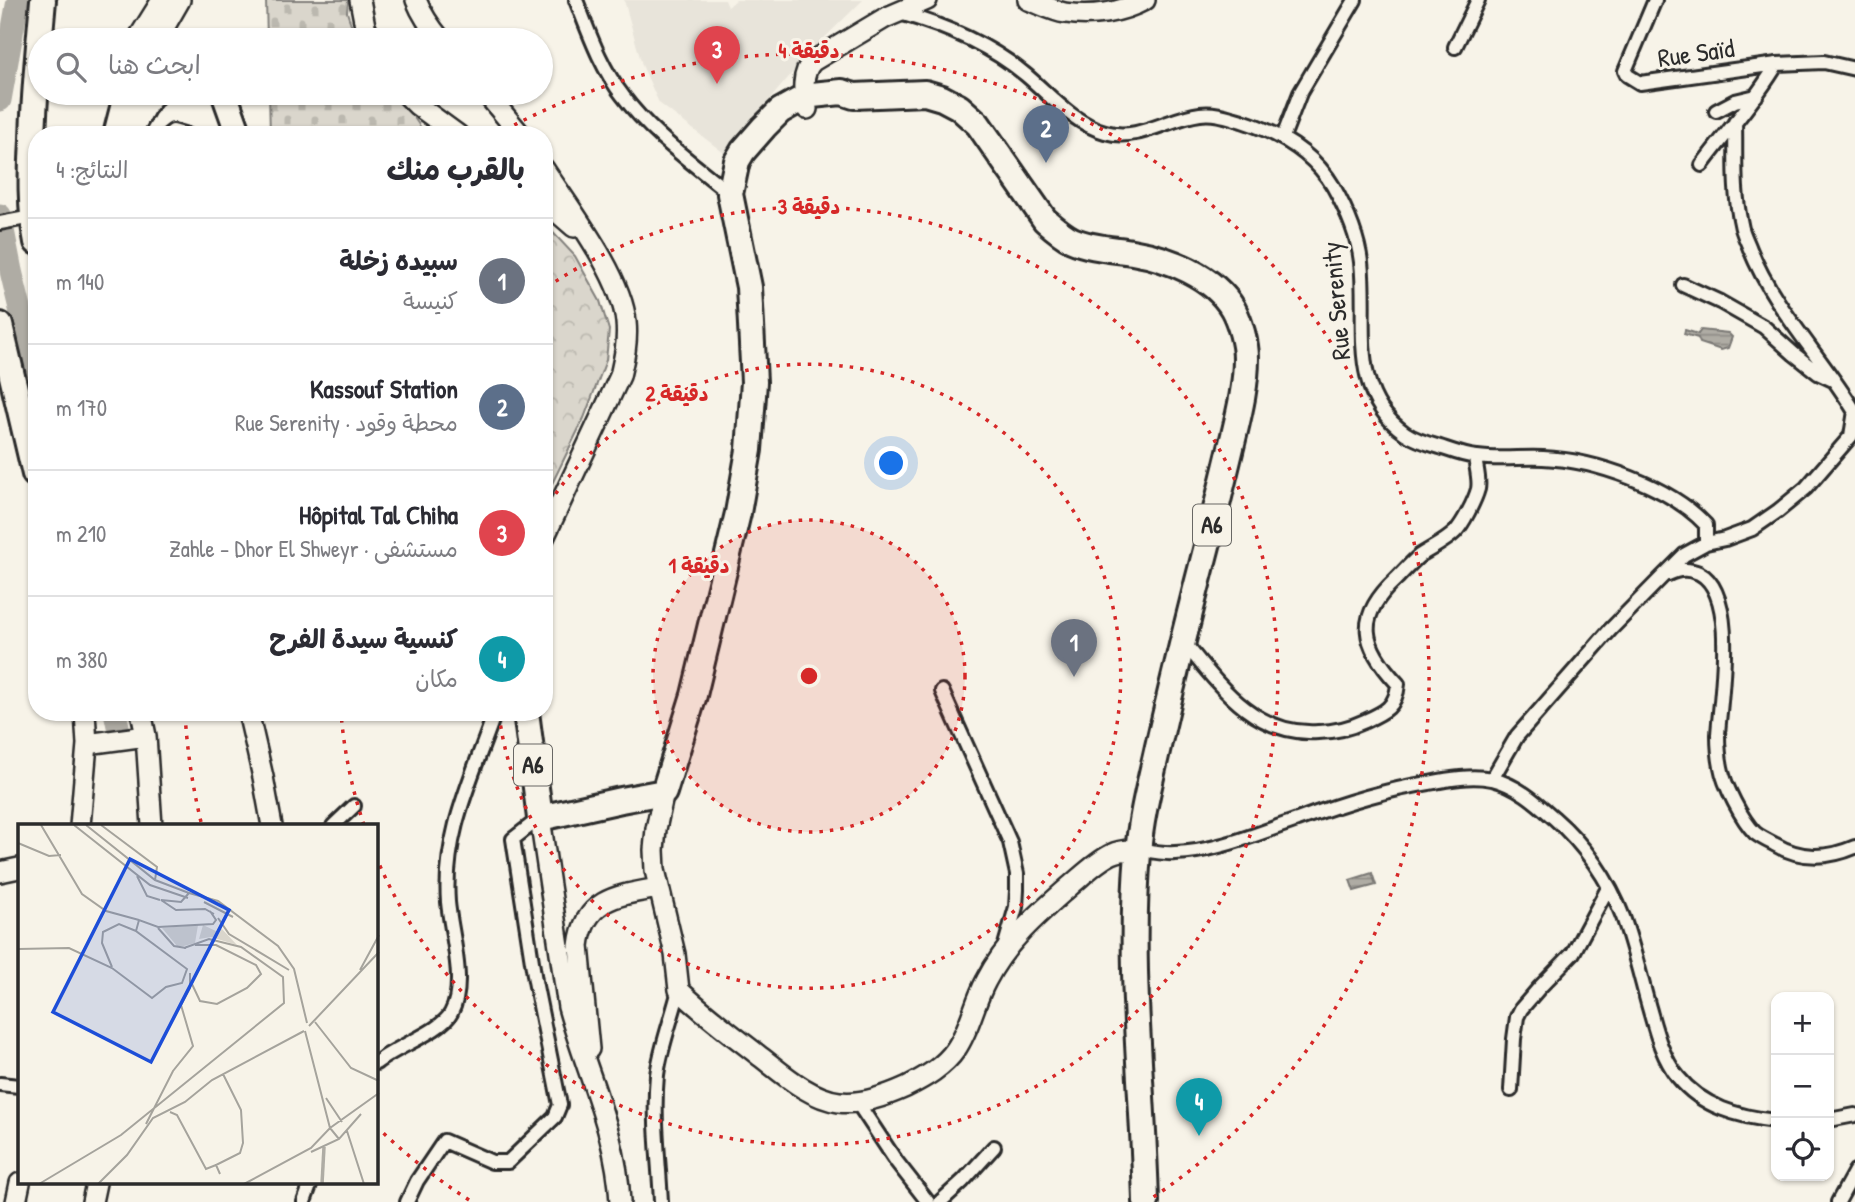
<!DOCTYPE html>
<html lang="ar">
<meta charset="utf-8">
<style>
:root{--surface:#fff;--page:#f7f7f7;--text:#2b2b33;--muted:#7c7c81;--line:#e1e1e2;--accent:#1f6fb2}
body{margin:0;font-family:"Patrick Hand","Playpen Sans Arabic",sans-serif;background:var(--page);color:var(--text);direction:rtl}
.controls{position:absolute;right:21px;bottom:21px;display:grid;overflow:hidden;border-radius:14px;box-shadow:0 2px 5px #0004}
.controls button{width:63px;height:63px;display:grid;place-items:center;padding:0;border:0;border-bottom:2px solid var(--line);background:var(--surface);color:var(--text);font:35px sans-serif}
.you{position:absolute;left:892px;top:464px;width:24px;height:24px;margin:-18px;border:5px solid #fff;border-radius:50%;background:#1a73e8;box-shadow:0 0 0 10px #1a73e833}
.badge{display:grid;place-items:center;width:46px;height:46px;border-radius:50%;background:var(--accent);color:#fff;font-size:23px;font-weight:700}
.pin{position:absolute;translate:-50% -58px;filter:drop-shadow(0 2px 4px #0008)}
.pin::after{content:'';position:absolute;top:37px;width:24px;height:21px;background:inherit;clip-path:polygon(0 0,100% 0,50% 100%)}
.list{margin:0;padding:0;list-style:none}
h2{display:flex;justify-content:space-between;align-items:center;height:91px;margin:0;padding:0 28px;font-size:30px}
h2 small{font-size:23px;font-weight:400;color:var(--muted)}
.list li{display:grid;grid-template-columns:46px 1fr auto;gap:21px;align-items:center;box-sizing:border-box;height:126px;padding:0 28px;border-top:2px solid var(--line)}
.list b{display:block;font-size:26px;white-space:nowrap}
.list p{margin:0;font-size:23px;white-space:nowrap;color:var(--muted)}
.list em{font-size:23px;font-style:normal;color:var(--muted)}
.icon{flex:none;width:38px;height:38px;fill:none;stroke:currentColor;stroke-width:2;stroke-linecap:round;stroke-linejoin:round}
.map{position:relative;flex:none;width:1855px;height:1202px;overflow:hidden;direction:ltr}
.search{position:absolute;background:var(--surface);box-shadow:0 2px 5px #0004;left:28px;top:28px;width:525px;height:77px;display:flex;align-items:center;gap:18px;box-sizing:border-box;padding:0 24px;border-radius:38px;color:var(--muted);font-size:26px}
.panel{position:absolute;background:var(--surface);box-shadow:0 2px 5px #0004;left:28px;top:126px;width:525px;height:595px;border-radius:28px;direction:rtl}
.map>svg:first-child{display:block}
</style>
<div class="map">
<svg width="1855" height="1202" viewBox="0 0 1855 1202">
<defs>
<pattern id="cemetery-stones" width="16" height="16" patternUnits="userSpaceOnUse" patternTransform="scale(1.75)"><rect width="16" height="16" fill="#dad6cc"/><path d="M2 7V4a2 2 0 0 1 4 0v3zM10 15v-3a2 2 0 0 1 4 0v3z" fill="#bbb8af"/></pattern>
<pattern id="park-crowns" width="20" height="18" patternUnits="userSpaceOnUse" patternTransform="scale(1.75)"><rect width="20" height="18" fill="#dad6cc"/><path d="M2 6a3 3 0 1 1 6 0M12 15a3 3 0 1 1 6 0" fill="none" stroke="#bbb8af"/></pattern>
<pattern id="water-rules" width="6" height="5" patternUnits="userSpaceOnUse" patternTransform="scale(1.75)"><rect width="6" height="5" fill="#afaca4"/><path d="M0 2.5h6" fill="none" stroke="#8f8c86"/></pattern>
</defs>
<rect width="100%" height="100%" fill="#f7f3e8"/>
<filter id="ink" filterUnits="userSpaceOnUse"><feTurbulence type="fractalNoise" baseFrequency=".0143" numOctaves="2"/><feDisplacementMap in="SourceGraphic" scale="14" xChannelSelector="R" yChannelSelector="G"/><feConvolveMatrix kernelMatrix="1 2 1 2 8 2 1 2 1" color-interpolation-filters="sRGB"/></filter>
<g filter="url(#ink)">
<!-- built -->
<path fill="#e8e4da" d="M 624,0 L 725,0 L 728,7 L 736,0 L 863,0 L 811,51 L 724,153 L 659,103 L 642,65 Z"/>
<!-- cemetery -->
<path fill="url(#cemetery-stones)" stroke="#82807c" stroke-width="2" d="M 266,0 L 348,0 L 347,12 L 356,40 L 267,40 Z
M 269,93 L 397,93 L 426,135 L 270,135 Z"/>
<!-- park -->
<path fill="url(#park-crowns)" stroke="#82807c" stroke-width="2" d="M 544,223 L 575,256 L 600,301 L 609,330 L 606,360 L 584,418 L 544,500 Z"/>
<!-- water -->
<path fill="url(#water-rules)" stroke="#7a7874" stroke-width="2" d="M 1685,330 L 1698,334 L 1701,330 L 1728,333 L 1732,337 L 1728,348 L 1721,350 L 1700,343 L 1698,338 L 1684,334 Z
M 1372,873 L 1376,885 L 1354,891 L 1350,880 Z"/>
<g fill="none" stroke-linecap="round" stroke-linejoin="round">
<!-- river -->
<path stroke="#afaca4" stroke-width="23" d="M 0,100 L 18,0
M 0,215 L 11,271 L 37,379
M 115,712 L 119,731"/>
<!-- street casing -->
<g stroke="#2b2b2b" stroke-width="18">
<path id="street" d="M 576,0 C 589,33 601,68 623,96 C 652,135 693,163 730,194
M 1655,0 L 1625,71 L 1627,75 L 1640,83 L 1777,64 L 1824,62 L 1855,69
M 900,13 C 946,26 989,44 1026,75 C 1050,95 1073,123 1105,132 C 1138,142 1168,118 1200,114 C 1215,112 1228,117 1242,121 C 1279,133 1313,152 1333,186 C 1346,209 1358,236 1361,262 C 1368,323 1347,392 1405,433 C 1415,440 1429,444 1440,447 C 1452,451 1465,456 1477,457 C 1499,460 1521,457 1543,458 C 1595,460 1670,486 1706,525 L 1706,543
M 1455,47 L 1478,0
M 1716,111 L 1735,101 L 1756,96
M 1735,122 C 1736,155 1733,190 1741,224 C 1742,232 1747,241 1750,249 C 1774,309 1822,357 1855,412
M 168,135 L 173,131 L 187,135
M 1283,137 L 1300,93 L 1355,0
M 1702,165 C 1727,131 1756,100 1777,64
M 0,223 L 32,217
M 1683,285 L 1720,302 L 1764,327 L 1794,354 L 1818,373 L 1833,380
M 1668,574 C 1679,569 1688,568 1699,573 C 1739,594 1720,697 1718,735 C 1718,745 1719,757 1721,767 C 1724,785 1742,820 1755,833 C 1760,837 1768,841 1774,844 C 1801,860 1827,859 1855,847
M 1182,640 C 1219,685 1254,736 1318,732 C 1335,732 1350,728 1365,721 C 1385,712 1396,707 1398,684 C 1361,645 1355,617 1396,579 C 1404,571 1411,563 1419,556 C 1431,548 1445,542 1455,532 C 1463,524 1475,500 1478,489 C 1480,480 1476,467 1475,457
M 942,691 L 1010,842 L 1017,874 L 1017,890 L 1016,907 L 1005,945
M 1492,779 L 1517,736 L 1610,630 L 1662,577 L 1684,555 L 1706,543 L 1725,539 L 1752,529 L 1778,511 L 1806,488 L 1851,436 L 1855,411
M 333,826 L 354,806
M 1138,849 C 1150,851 1162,854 1175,853 C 1215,852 1259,833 1297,820 C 1340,804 1384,790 1429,783 C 1449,779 1472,775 1492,779 C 1517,785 1536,802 1554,818 C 1584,844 1609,880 1623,917 C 1633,945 1640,975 1648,1004 C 1655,1028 1661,1056 1678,1077 C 1702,1107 1739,1117 1776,1121
M 376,1063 C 395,1047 442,1031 451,1013 C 467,984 451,935 448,902 C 443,833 473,776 495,712
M 0,1084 L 19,1086
M 1511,1090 L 1514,1039 L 1517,1017 L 1521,1009 L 1540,987 L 1573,953 L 1608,888
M 857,1102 L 896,1161 L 928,1202
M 1829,1120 L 1855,1115
M 304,1202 L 311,1183
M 407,1202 L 417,1181 L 444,1141 L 492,1162 L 508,1162 L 555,1117 L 560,1105 L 535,981 L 513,839 L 540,818
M 661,1202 C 659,1160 653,1117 657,1075 C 661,1046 672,1018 679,990
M 940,1202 L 963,1181 L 994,1147
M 1838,1202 L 1855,1171"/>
</g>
<!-- secondary casing -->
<g stroke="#2b2b2b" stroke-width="24">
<path id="secondary" d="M 360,0 L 365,26 L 371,40
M 416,0 C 422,15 431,28 441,40
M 1028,0 C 1040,4 1053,11 1065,13 C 1092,17 1121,13 1145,0
M 137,40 L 162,0
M 157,40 L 180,0
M 405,93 L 417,105 L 458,135
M 486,93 L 521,135
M 807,109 C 803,94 801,72 813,61 L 885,18 L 927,0
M 544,169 C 570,209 622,276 626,322 C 628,341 624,359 620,376 L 544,538
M 544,201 L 574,227
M 141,712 L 146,736 L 152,826
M 248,712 L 263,777 L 272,826
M 87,744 L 146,736
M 664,792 L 656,829 L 654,850 L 655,870 L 675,954 L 679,990 C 704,1014 730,1033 757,1054 C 781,1072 808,1098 839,1102 C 861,1105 886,1096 906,1087 C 924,1078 944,1067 956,1049 C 970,1029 974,1003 986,981 C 1005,943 1038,914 1070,886 C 1083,875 1097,861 1112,854 C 1120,850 1130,850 1138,849
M 540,818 L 568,1007 C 586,1072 617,1133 620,1202
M 80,826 L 87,744 L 85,712
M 0,872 L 19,868
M 589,1049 L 579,946 C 584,898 619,895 659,888
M 16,1202 L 20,1183
M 92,1202 L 96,1183"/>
</g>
<!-- highway casing -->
<g stroke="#2b2b2b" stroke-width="30">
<path id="highway" d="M 224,93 L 239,135
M 116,135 L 126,96 L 129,93
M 127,135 L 143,106 L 153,93
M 37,242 C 30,208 31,174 33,140 C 34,93 39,47 43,0
M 0,325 L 35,474 L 37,474
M 526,712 L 540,818 L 621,800 L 664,792 L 694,695 L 738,513 L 749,450 L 754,382 L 749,287 L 730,194 L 737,161 L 743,151 L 764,127 L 780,111 L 798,101 L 812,95 L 842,92 L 854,96 L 925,93 L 942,98 L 959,107 L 978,124 L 1045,220 C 1053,227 1062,235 1072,240 C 1090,248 1113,249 1132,252 C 1168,258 1214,276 1233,309 C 1240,322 1246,343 1246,358 C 1246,384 1240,410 1234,435 C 1226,468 1218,501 1210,534 C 1192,603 1175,672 1159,742 C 1151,779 1141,815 1138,853 C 1128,969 1143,1086 1146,1202"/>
</g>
<!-- street -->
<use href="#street" stroke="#f7f3e8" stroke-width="12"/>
<!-- secondary -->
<use href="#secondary" stroke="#f7f3e8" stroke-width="19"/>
<!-- highway -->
<use href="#highway" stroke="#f7f3e8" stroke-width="24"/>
</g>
</g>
<!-- distance rings -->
<circle cx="809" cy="676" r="156" fill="#d62828" fill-opacity=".12"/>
<g fill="none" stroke="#d62828" stroke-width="3.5" stroke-dasharray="3.5 7">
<circle cx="809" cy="676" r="156"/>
<path d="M544 511A312 312 0 1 1 499 714"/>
<path d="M364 825A469 469 0 0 1 341 713M547 287A469 469 0 1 1 377 859"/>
<path d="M469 1200A625 625 0 0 1 379 1129M201 822A625 625 0 0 1 185 714M496 135A625 625 0 0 1 1149 1200"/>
</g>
<g text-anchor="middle" stroke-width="6" stroke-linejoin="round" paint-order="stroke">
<!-- shield labels -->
<g fill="#f7f3e8" stroke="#686764" stroke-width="2">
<rect x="1193" y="504.5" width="38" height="41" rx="5"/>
<rect x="514" y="744.5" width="38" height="41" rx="5"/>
</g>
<g font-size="24" font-weight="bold" fill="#2b2b2b">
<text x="1212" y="533">A6</text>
<text x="533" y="773">A6</text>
</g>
<!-- street labels -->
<g font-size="26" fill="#2b2b2b" stroke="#f7f3e8">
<text transform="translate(1696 53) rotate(-8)" y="9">Rue Saïd</text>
<text transform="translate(1336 301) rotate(-95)" y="9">Rue Serenity</text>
</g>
</g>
<!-- overview -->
<g transform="translate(18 824)">
<rect width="360" height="360" fill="#f7f3e8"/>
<path d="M 185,101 L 200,108 L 203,104 L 219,121 L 193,113 L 181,115 Z" fill="#dad6cc"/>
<path d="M 180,101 L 177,119 L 166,122 L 159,122 L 144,104 Z" fill="#dad6cc"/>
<path fill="none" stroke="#afaca4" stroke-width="3.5" d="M 304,360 L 306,323"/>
<path fill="none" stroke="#a5a39c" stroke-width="2" d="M 23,1 L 64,70 L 88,87 L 121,96M 56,1 L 132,61 L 170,74M 68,1 L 137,56 L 171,69M 83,1 L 139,43 L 137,56M 0,19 L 31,32 L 43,31M 119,52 L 129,72 L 142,76M 186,78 L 215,93M 196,90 L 187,85 L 158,86 L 143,76 L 163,78 L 171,69 L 200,77 L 260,122 L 276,145 L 289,199M 200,94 L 211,110 L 271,146M 140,104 L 156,122 L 168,124M 0,125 L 51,124 L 94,144 L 134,174 L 148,163 L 164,159 L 169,145 L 118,107 L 121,96 L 140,103 L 195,100 L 198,96 L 192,87M 94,143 L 84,119 L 85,108 L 101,100 L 118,107M 342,146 L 361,111M 173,158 L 182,177 L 199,180 L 229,164 L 243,150 L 238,141 L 198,121 L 177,121M 297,198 L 333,244 L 361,257M 291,202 L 361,128M 287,207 L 312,304 L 321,315M 308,274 L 324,298M 152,288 L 159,291 L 188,345 L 198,341M 128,300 L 155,247 L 175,222 L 163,181 L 172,164 L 172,149M 329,307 L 346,360M 293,328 L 321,315 L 343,290M 202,350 L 198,341 L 222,329 L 225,319 L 223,286 L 205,250M 21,360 L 103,311 L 266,179 L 265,153 L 223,123 L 191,115 L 166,124M 80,360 L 109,331 L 135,294 L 167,278 L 194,256 L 286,207M 226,360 L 293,324 L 312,304 L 361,269"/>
<path fill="#1d4ed8" fill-opacity="0.15" stroke="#1d4ed8" stroke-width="3.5" d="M 112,35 L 211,86 L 133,238 L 35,188 Z"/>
<rect width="360" height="360" fill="none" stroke="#2b2b2b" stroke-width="3.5"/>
</g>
<circle cx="809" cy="676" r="10" fill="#d62828" stroke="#f7f3e8" stroke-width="3.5"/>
<g font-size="21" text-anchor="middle" font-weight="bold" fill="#d62828" stroke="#f7f3e8" stroke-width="6" stroke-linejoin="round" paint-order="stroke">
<text x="809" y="58">4 دقيقة</text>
<text x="809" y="214">3 دقيقة</text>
<text x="677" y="401">2 دقيقة</text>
<text x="699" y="573">1 دقيقة</text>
</g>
</svg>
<div class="controls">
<button>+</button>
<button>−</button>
<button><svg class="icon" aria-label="locate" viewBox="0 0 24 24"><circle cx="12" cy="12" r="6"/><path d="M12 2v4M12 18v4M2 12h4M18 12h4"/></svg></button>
</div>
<div class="you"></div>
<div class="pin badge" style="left:1074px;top:677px;background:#6b7280">1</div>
<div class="pin badge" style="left:1046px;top:163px;background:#5c6f8a">2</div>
<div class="pin badge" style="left:717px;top:84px;background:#e0444e">3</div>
<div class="pin badge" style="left:1199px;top:1136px;background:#0f9aa8">4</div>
<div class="search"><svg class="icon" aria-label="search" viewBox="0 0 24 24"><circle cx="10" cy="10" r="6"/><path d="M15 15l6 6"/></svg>ابحث هنا</div>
<section class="panel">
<h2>بالقرب منك<small>النتائج: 4</small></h2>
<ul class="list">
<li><span class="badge" style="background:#6b7280">1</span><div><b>سبيده زخلة</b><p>كنيسة</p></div><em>140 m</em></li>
<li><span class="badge" style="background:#5c6f8a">2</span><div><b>Kassouf Station</b><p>محطة وقود · Rue Serenity</p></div><em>170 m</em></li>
<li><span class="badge" style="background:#e0444e">3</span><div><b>Hôpital Tal Chiha</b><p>مستشفى · Zahle - Dhor El Shweyr</p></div><em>210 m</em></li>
<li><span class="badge" style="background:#0f9aa8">4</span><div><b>كنسية سيدة الفرح</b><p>مكان</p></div><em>380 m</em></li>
</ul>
</section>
</div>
